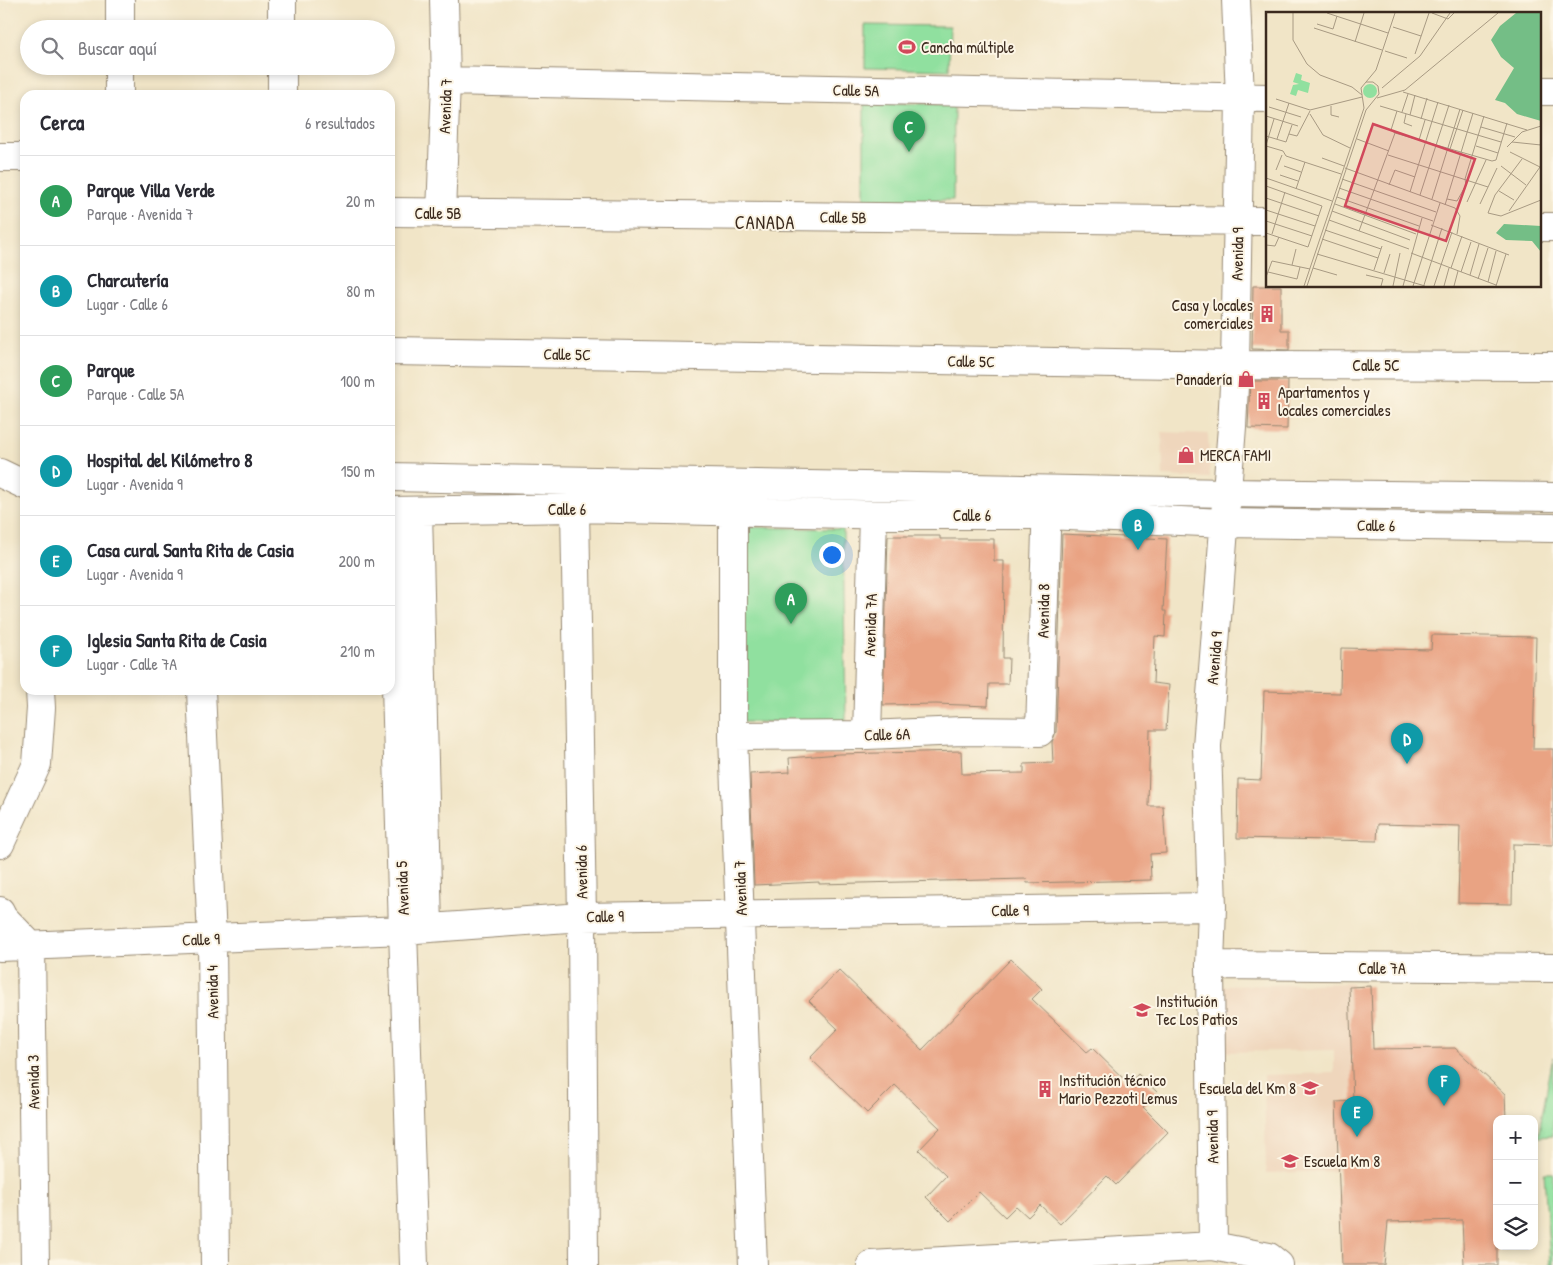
<!DOCTYPE html>
<html lang="es">
<meta charset="utf-8">
<style>
:root{--surface:#fff;--page:#f7f7f7;--text:#2b2b33;--muted:#7c7c81;--line:#e1e1e2;--accent:#b45309}
body{margin:0;font-family:"Patrick Hand",sans-serif;background:var(--page);color:var(--text)}
.controls{position:absolute;right:15px;bottom:15px;display:grid;overflow:hidden;border-radius:10px;box-shadow:0 2px 8px #0003}
.controls button{width:45px;height:45px;display:grid;place-items:center;padding:0;border:0;border-bottom:1px solid var(--line);background:var(--surface);color:var(--text);font:25px sans-serif}
.you{position:absolute;left:831px;top:554px;width:18px;height:18px;margin:-12px;border:4px solid #fff;border-radius:50%;background:#1a73e8;box-shadow:0 0 0 8px #1a73e833}
.badge{display:grid;place-items:center;width:32px;height:32px;border-radius:50%;background:var(--accent);color:#fff;font-size:16px;font-weight:700}
.pin{position:absolute;translate:-50% -41px;filter:drop-shadow(0 1px 2px #0008)}
.pin::after{content:'';position:absolute;top:26px;width:18px;height:15px;background:inherit;clip-path:polygon(0 0,100% 0,50% 100%)}
.list{margin:0;padding:0;list-style:none}
h2{display:flex;justify-content:space-between;align-items:center;height:65px;margin:0;padding:0 20px;font-size:21px}
h2 small{font-size:16px;font-weight:400;color:var(--muted)}
.list li{display:grid;grid-template-columns:32px 1fr auto;gap:15px;align-items:center;box-sizing:border-box;height:90px;padding:0 20px;border-top:1px solid var(--line)}
.list b{display:block;font-size:19px;white-space:nowrap}
.list p{margin:0;font-size:16px;white-space:nowrap;color:var(--muted)}
.list em{font-size:16px;font-style:normal;color:var(--muted)}
.icon{flex:none;width:28px;height:28px;fill:none;stroke:currentColor;stroke-width:2;stroke-linecap:round;stroke-linejoin:round}
.map{position:relative;flex:none;width:1553px;height:1265px;overflow:hidden}
.search{position:absolute;background:var(--surface);box-shadow:0 2px 8px #0003;left:20px;top:20px;width:375px;height:55px;display:flex;align-items:center;gap:12px;box-sizing:border-box;padding:0 18px;border-radius:28px;color:var(--muted);font-size:19px}
.panel{position:absolute;background:var(--surface);box-shadow:0 2px 8px #0003;left:20px;top:90px;width:375px;height:605px;border-radius:15px}
.map>svg:first-child{display:block}
</style>
<div class="map">
<svg width="1553" height="1265" viewBox="0 0 1553 1265">
<rect width="100%" height="100%" fill="#fcf5e5"/>
<filter id="ink" filterUnits="userSpaceOnUse"><feTurbulence type="fractalNoise" baseFrequency=".02" numOctaves="2"/><feDisplacementMap in="SourceGraphic" scale="10" xChannelSelector="R" yChannelSelector="G"/><feConvolveMatrix kernelMatrix="1 2 1 2 8 2 1 2 1" color-interpolation-filters="sRGB"/></filter>
<filter id="wash" filterUnits="userSpaceOnUse"><feTurbulence type="fractalNoise" baseFrequency=".0096" numOctaves="4" result="noise"/><feDisplacementMap in="SourceGraphic" scale="20" xChannelSelector="R" yChannelSelector="G"/><feGaussianBlur stdDeviation="1.12" result="paint"/><feColorMatrix in="noise" values="0 0 0 0 0 0 0 0 0 0 0 0 0 0 0 0 0 1.4 0 .05"/><feComposite in="paint" operator="in"/></filter>
<g filter="url(#wash)">
<rect width="100%" height="100%" fill="#f1e5c7"/>
<!-- built -->
<path fill="#efd6bc" d="M 1162,432 L 1208,434 L 1210,478 L 1163,476 Z
M 1353,983 L 1355,1100 L 1337,1101 L 1338,1171 L 1266,1173 L 1264,1075 L 1334,1073 L 1334,1050 L 1222,1052 L 1221,986 Z"/>
<!-- green -->
<path fill="#90e09f" stroke="#66855e" d="M 865,25 L 950,26 L 949,70 L 865,68 Z
M 864,102 L 954,105 L 953,200 L 864,200 Z
M 736,527 L 843,529 L 846,722 L 738,722 Z
M 1553,1057 L 1553,1136 L 1538,1137 Z
M 1544,1173 L 1553,1173 L 1553,1265 L 1550,1265 Z"/>
<g id="blocks">
<!-- building -->
<path fill="#e9a383" d="M 1253,286 L 1281,286 L 1281,330 L 1289,330 L 1289,350 L 1252,349 Z
M 1250,381 L 1288,381 L 1287,429 L 1248,428 Z
M 1062,534 L 1167,539 L 1163,611 L 1166,611 L 1165,637 L 1155,636 L 1153,683 L 1169,685 L 1166,730 L 1150,730 L 1148,806 L 1163,806 L 1166,853 L 1150,854 L 1151,880 L 1027,883 L 1026,879 L 819,884 L 819,882 L 754,885 L 750,774 L 790,772 L 789,758 L 839,754 L 961,751 L 962,774 L 1024,773 L 1024,764 L 1053,763 L 1052,742 L 1056,732 Z
M 888,536 L 940,536 L 940,539 L 994,539 L 994,561 L 1004,561 L 1003,658 L 1009,658 L 1008,684 L 989,684 L 988,706 L 936,704 L 883,705 Z
M 1432,635 L 1536,637 L 1533,749 L 1553,749 L 1553,845 L 1513,844 L 1512,904 L 1458,903 L 1460,826 L 1378,824 L 1377,841 L 1237,838 L 1238,779 L 1261,780 L 1264,691 L 1340,693 L 1341,648 L 1431,650 Z
M 1011,959 L 1042,989 L 1032,999 L 1087,1052 L 1092,1048 L 1129,1084 L 1138,1074 L 1158,1093 L 1143,1107 L 1168,1132 L 1116,1185 L 1107,1176 L 1060,1224 L 1040,1205 L 1028,1217 L 1016,1206 L 1005,1217 L 979,1192 L 950,1221 L 926,1197 L 946,1176 L 919,1150 L 940,1128 L 895,1085 L 867,1113 L 810,1058 L 838,1029 L 809,1001 L 839,970 L 922,1050 Z
M 1371,986 L 1373,1049 L 1455,1048 L 1505,1094 L 1506,1119 L 1497,1119 L 1497,1265 L 1464,1265 L 1462,1220 L 1388,1222 L 1384,1265 L 1342,1265 L 1336,1102 L 1353,1101 L 1349,987 Z"/>
</g>
</g>
<g filter="url(#ink)">
<use href="#blocks" fill-opacity="0" stroke="#968872" stroke-width="1"/>
<g fill="none" stroke-linecap="round" stroke-linejoin="round">
<!-- street casing -->
<g stroke="#968872" stroke-width="30">
<path id="street" d="M 282,0 L 282,29
M 120,29 L 120,0
M 282,66 L 282,95
M 446,81 L 1267,98
M 1539,91 L 1553,91
M 119,95 L 119,66
M 0,157 L 25,157
M 390,212 L 1267,221
M 441,213 L 446,81 L 444,0
M 1539,227 L 1553,227
M 390,351 L 1235,365 L 1553,366
M 0,473 L 25,485
M 390,477 L 1227,493 L 1553,497
M 575,508 L 582,917 L 584,1265
M 390,511 L 575,508 L 898,515 L 1046,515 L 1225,523 L 1553,528
M 391,511 L 403,930 L 414,1265
M 418,511 L 428,928
M 733,511 L 733,736 L 753,1265
M 201,690 L 212,939 L 215,1265
M 867,735 L 873,515
M 733,736 L 867,735 L 962,731 L 1040,732 L 1047,498
M 0,844 L 37,764 L 41,708 L 40,690
M 0,911 L 3,917 L 31,946 L 35,1265
M 0,947 L 403,930 L 582,917 L 1212,907
M 1210,965 L 1553,968
M 1213,1246 L 1210,965 L 1212,907 L 1207,746 L 1232,427 L 1235,365 L 1240,98 L 1236,0
M 871,1265 L 1213,1246 L 1269,1257 L 1279,1265"/>
</g>
<!-- street -->
<use href="#street" stroke="#fff" stroke-width="28"/>
</g>
</g>
<!-- icons -->
<defs>
<g id="stadium-bare" transform="scale(1.35)"><path d="M0-5a6.5 5 0 1 0 0 10a6.5 5 0 1 0 0-10ZM-3.5-1.8h7v3.6h-7Z" fill="#d1495b" stroke="#fcf5e5" stroke-width="2.5" paint-order="stroke"/></g>
<g id="building-bare" transform="scale(1.35)"><path d="M-4-6H4V6H1V3H-1V6H-4ZM-2.5-4.3h1.7v1.8h-1.7ZM.8-4.3h1.7v1.8H.8ZM-2.5-1h1.7V.8h-1.7ZM.8-1h1.7V.8H.8Z" fill="#d1495b" stroke="#fcf5e5" stroke-width="2.5" paint-order="stroke"/></g>
<g id="shop-bare" transform="scale(1.35)"><path d="M-5-2.5h2.3a2.7 3.5 0 0 1 5.4 0H5L5.5 6h-11ZM-1.5-2.5h3a1.5 2.3 0 0 0-3 0Z" fill="#d1495b" stroke="#fcf5e5" stroke-width="2.5" paint-order="stroke"/></g>
<g id="school-bare" transform="scale(1.35)"><path d="M0-5L7-2L0 1L-7-2ZM-4 1L0 2.5L4 1V4Q0 6-4 4Z" fill="#d1495b" stroke="#fcf5e5" stroke-width="2.5" paint-order="stroke"/></g>
</defs>
<g fill-rule="evenodd">
<use href="#stadium-bare" x="907" y="47"/>
<use href="#building-bare" x="1267" y="314"/>
<use href="#shop-bare" x="1246" y="379"/>
<use href="#building-bare" x="1264" y="401"/>
<use href="#shop-bare" x="1186" y="455"/>
<use href="#school-bare" x="1142" y="1010"/>
<use href="#school-bare" x="1310" y="1088"/>
<use href="#building-bare" x="1045" y="1089"/>
<use href="#school-bare" x="1290" y="1161"/>
</g>
<g text-anchor="middle" stroke-width="4" stroke-linejoin="round" paint-order="stroke">
<!-- poi labels -->
<g font-size="16" fill="#3b2a1e" stroke="#fcf5e5" text-anchor="start">
<text x="921" y="53">Cancha múltiple</text>
<text x="1253" y="311" text-anchor="end">Casa y locales<tspan x="1253" dy="18">comerciales</tspan></text>
<text x="1232" y="385" text-anchor="end">Panadería</text>
<text x="1278" y="398">Apartamentos y<tspan x="1278" dy="18">locales comerciales</tspan></text>
<text x="1200" y="461">MERCA FAMI</text>
<text x="1156" y="1007">Institución<tspan x="1156" dy="18">Tec Los Patios</tspan></text>
<text x="1059" y="1086">Institución técnico<tspan x="1059" dy="18">Mario Pezzoti Lemus</tspan></text>
<text x="1296" y="1094" text-anchor="end">Escuela del Km 8</text>
<text x="1304" y="1167">Escuela Km 8</text>
</g>
<!-- street labels -->
<g font-size="16" fill="#3b2a1e" stroke="#fcf5e5">
<text transform="translate(856 90) rotate(1)" y="6">Calle 5A</text>
<text transform="translate(445 106) rotate(-88)" y="6">Avenida 7</text>
<text x="438" y="219">Calle 5B</text>
<text transform="translate(843 217) rotate(1)" y="6">Calle 5B</text>
<text transform="translate(1237 254) rotate(-89)" y="6">Avenida 9</text>
<text transform="translate(567 354) rotate(1)" y="6">Calle 5C</text>
<text transform="translate(971 361) rotate(1)" y="6">Calle 5C</text>
<text x="1376" y="371">Calle 5C</text>
<text x="567" y="515">Calle 6</text>
<text x="972" y="521">Calle 6</text>
<text transform="translate(1376 525) rotate(1)" y="6">Calle 6</text>
<text transform="translate(1043 611) rotate(-89)" y="6">Avenida 8</text>
<text transform="translate(870 625) rotate(-88)" y="6">Avenida 7A</text>
<text transform="translate(1214 658) rotate(-85)" y="6">Avenida 9</text>
<text transform="translate(887 734) rotate(-2)" y="6">Calle 6A</text>
<text transform="translate(581 872) rotate(-91)" y="6">Avenida 6</text>
<text transform="translate(402 888) rotate(-92)" y="6">Avenida 5</text>
<text transform="translate(740 888) rotate(-92)" y="6">Avenida 7</text>
<text transform="translate(1010 910) rotate(-1)" y="6">Calle 9</text>
<text transform="translate(605 916) rotate(-1)" y="6">Calle 9</text>
<text transform="translate(201 939) rotate(-2)" y="6">Calle 9</text>
<text x="1382" y="974">Calle 7A</text>
<text transform="translate(212 992) rotate(-91)" y="6">Avenida 4</text>
<text transform="translate(33 1082) rotate(-91)" y="6">Avenida 3</text>
<text transform="translate(1212 1137) rotate(-91)" y="6">Avenida 9</text>
</g>
<!-- neighbourhood labels -->
<g font-size="18" letter-spacing="1" fill="#3b2a1e" stroke="#fcf5e5">
<text x="765" y="229">CANADA</text>
</g>
</g>
<!-- overview -->
<g transform="translate(1266 12)">
<rect width="275" height="275" fill="#f1e5c7"/>
<path d="M97 79a7 7 0 1 1 14 0a7 7 0 1 1-14 0Z" fill="#90e09f"/>
<path d="M 250,1 L 275,1 L 275,109 L 251,102 L 239,91 L 229,88 L 248,56 L 235,45 L 225,28 L 234,14 ZM 238,212 L 275,214 L 275,240 L 266,229 L 240,228 L 230,221 Z" fill="#74be86"/>
<path d="M 30,61 L 36,63 L 35,68 L 44,71 L 42,81 L 32,78 L 30,84 L 24,82 L 27,73 L 33,72 L 27,70 Z" fill="#90e09f"/>
<path fill="none" stroke="#a89a83" stroke-width="1" d="M 27,1 L 27,28 L 41,52 L 54,63 L 86,75 L 96,83M 61,1 L 122,21M 166,1 L 182,7 L 188,1M 51,12 L 67,17 L 71,4M 127,15 L 155,24M 48,16 L 116,38M 89,30 L 98,1M 119,39 L 141,46M 149,42 L 163,1M 100,70 L 110,58 L 129,1M 116,76 L 154,44 L 184,1M 137,80 L 261,118M 111,86 L 139,78 L 232,1M 10,87 L 44,98 L 96,85M 65,94 L 65,103 L 73,105M 114,94 L 235,130M 3,95 L 35,105M 131,99 L 125,118 L 129,121 L 226,149 L 230,148 L 241,111M 136,100 L 142,82M 44,102 L 57,123 L 84,136M 140,102 L 138,111 L 146,114M 144,103 L 149,83M 0,104 L 32,114M 155,107 L 161,86M 215,115 L 249,125M 23,122 L 31,124 L 44,99M 0,124 L 20,130 L 26,113M 11,127 L 23,91M 91,127 L 123,139M 153,128 L 159,108M 246,130 L 275,133M 0,133 L 8,107M 0,134 L 17,139 L 20,144 L 75,162M 210,134 L 232,141M 241,135 L 256,120 L 275,114M 184,137 L 197,98M 244,140 L 274,155M 122,143 L 222,175M 56,146 L 78,154M 256,147 L 229,183 L 222,201 L 235,204 L 275,188M 18,154 L 35,160M 235,154 L 260,173M 79,156 L 189,196 L 194,204 L 191,222M 10,158 L 16,143M 14,163 L 32,169M 0,166 L 66,189M 76,167 L 170,200M 123,173 L 129,158 L 149,165M 0,174 L 56,194 L 42,235 L 0,221M 73,176 L 167,209M 30,177 L 39,150M 233,179 L 248,188M 144,180 L 172,90M 154,183 L 183,93M 71,185 L 153,214M 0,186 L 53,204M 166,187 L 194,97M 181,187 L 191,189 L 200,173 L 199,167 L 218,104M 201,190 L 220,148M 69,192 L 150,222M 214,192 L 231,156M 179,193 L 207,101M 0,198 L 49,214M 66,199 L 144,228M 243,199 L 274,155M 63,208 L 143,237M 0,209 L 46,224M 165,213 L 243,243M 59,218 L 115,237M 93,219 L 129,121M 6,222 L 19,180M 56,227 L 112,246M 0,233 L 9,234 L 13,225M 145,241 L 230,273M 51,242 L 159,274M 26,253 L 30,237M 47,256 L 71,263M 185,256 L 196,224M 108,258 L 116,234M 2,260 L 31,267 L 34,255M 195,260 L 205,230M 118,261 L 124,242M 100,263 L 117,267 L 115,274M 204,263 L 213,232M 0,265 L 6,249 L 44,257M 212,267 L 222,236M 222,270 L 230,239M 158,273 L 176,216M 38,274 L 98,96 L 95,76 L 100,70 L 107,70 L 112,74 L 113,82 L 100,98 L 41,274M 127,274 L 134,241M 137,274 L 156,206M 147,274 L 174,191M 168,274 L 186,220M 178,274 L 183,256M 188,274 L 192,259M 230,274 L 240,242"/>
<path fill="#d1495b" fill-opacity="0.15" stroke="#d1495b" stroke-width="2.5" d="M 107,112 L 209,147 L 180,229 L 79,194 Z"/>
<rect width="275" height="275" fill="none" stroke="#3b2a1e" stroke-width="2.5"/>
</g>
</svg>
<div class="controls">
<button>+</button>
<button>−</button>
<button><svg class="icon" aria-label="layers" viewBox="0 0 24 24"><path d="M12 4l9 5-9 5-9-5zM3 14l9 5 9-5"/></svg></button>
</div>
<div class="you"></div>
<div class="pin badge" style="left:791px;top:624px;background:#2e9e5b">A</div>
<div class="pin badge" style="left:1138px;top:550px;background:#0f9aa8">B</div>
<div class="pin badge" style="left:909px;top:152px;background:#2e9e5b">C</div>
<div class="pin badge" style="left:1407px;top:764px;background:#0f9aa8">D</div>
<div class="pin badge" style="left:1357px;top:1137px;background:#0f9aa8">E</div>
<div class="pin badge" style="left:1444px;top:1106px;background:#0f9aa8">F</div>
<div class="search"><svg class="icon" aria-label="search" viewBox="0 0 24 24"><circle cx="10" cy="10" r="6"/><path d="M15 15l6 6"/></svg>Buscar aquí</div>
<section class="panel">
<h2>Cerca<small>6 resultados</small></h2>
<ul class="list">
<li><span class="badge" style="background:#2e9e5b">A</span><div><b>Parque Villa Verde</b><p>Parque · Avenida 7</p></div><em>20 m</em></li>
<li><span class="badge" style="background:#0f9aa8">B</span><div><b>Charcutería</b><p>Lugar · Calle 6</p></div><em>80 m</em></li>
<li><span class="badge" style="background:#2e9e5b">C</span><div><b>Parque</b><p>Parque · Calle 5A</p></div><em>100 m</em></li>
<li><span class="badge" style="background:#0f9aa8">D</span><div><b>Hospital del Kilómetro 8</b><p>Lugar · Avenida 9</p></div><em>150 m</em></li>
<li><span class="badge" style="background:#0f9aa8">E</span><div><b>Casa cural Santa Rita de Casia</b><p>Lugar · Avenida 9</p></div><em>200 m</em></li>
<li><span class="badge" style="background:#0f9aa8">F</span><div><b>Iglesia Santa Rita de Casia</b><p>Lugar · Calle 7A</p></div><em>210 m</em></li>
</ul>
</section>
</div>
